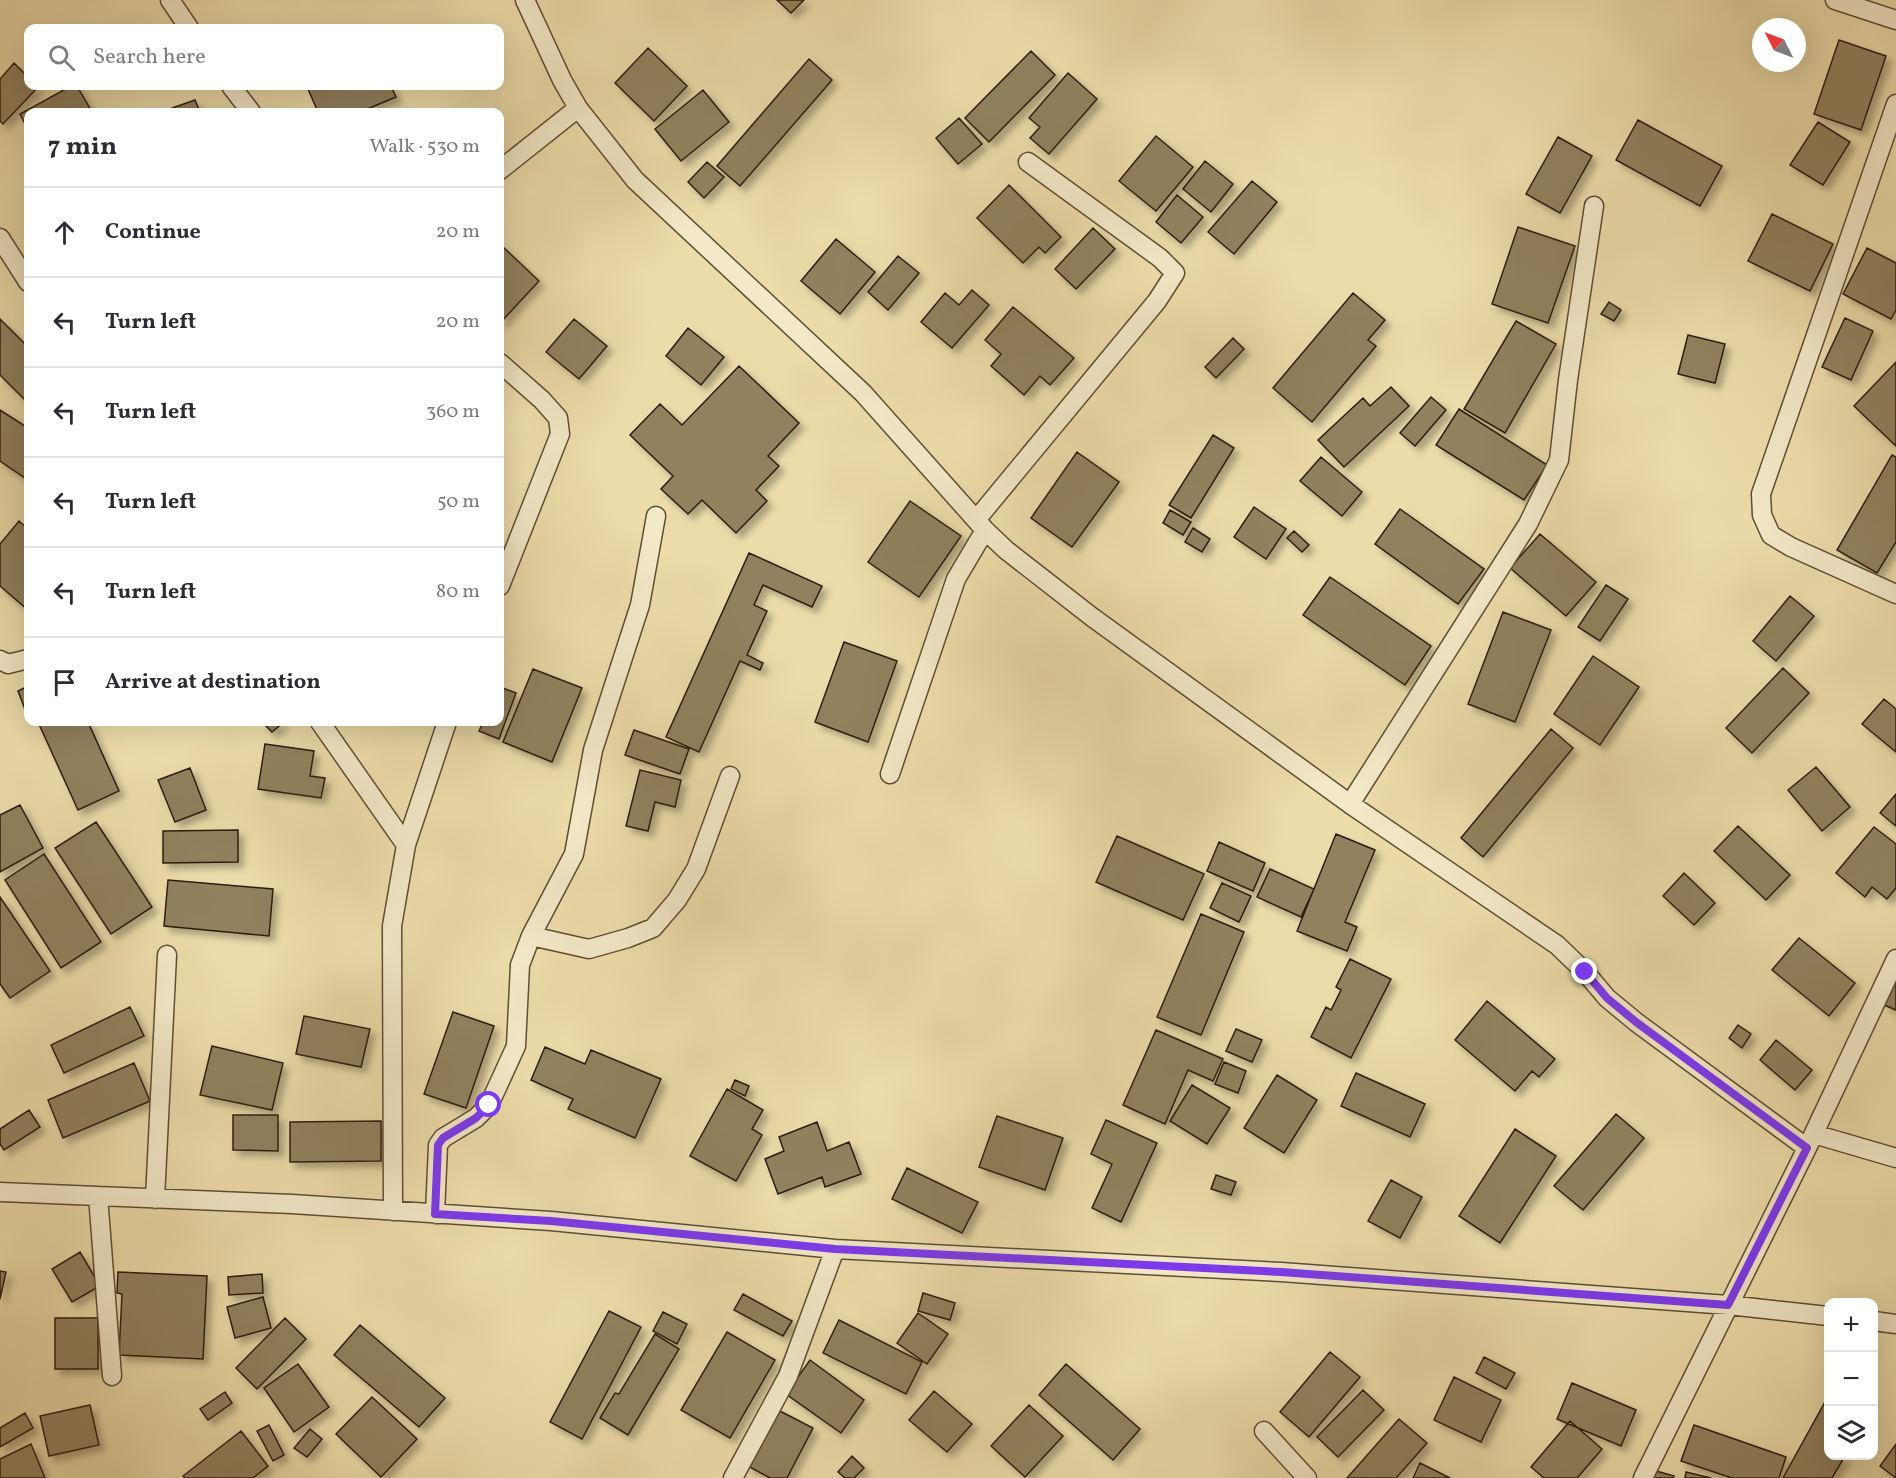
<!DOCTYPE html>
<meta charset="utf-8">
<style>
:root{--surface:#fff;--page:#f2f2f3;--text:#2b2b33;--muted:#7c7c81;--line:#e1e1e2}
body{margin:0;font-family:Vollkorn,serif;background:var(--page);color:var(--text)}
.controls{position:absolute;right:18px;bottom:18px;display:grid;overflow:hidden;border-radius:12px;box-shadow:0 6px 24px #0002}
.controls button{width:54px;height:54px;display:grid;place-items:center;padding:0;border:0;border-bottom:2px solid var(--line);background:var(--surface);color:var(--text);font:30px sans-serif}
.compass{position:absolute;left:1752px;top:18px;width:54px;height:54px;border-radius:50%;background:var(--surface);box-shadow:0 6px 24px #0002;rotate:312deg}
.stop{position:absolute;width:18px;height:18px;margin:-14px;border:4px solid #7c3aed;border-radius:50%;background:#fff}
.stop.end{background:#7c3aed;border-color:#fff;box-shadow:0 2px 6px #0008}
.list{margin:0;padding:0;list-style:none}
h2{display:flex;justify-content:space-between;align-items:center;height:78px;margin:0;padding:0 24px;font-size:26px}
h2 small{font-size:20px;font-weight:400;color:var(--muted)}
.list li{display:grid;grid-template-columns:39px 1fr auto;gap:18px;align-items:center;box-sizing:border-box;height:90px;padding:0 24px;border-top:2px solid var(--line)}
.list b{display:block;font-size:22px;white-space:nowrap}
.list em{font-size:20px;font-style:normal;color:var(--muted)}
.icon{flex:none;width:33px;height:33px;fill:none;stroke:currentColor;stroke-width:2;stroke-linecap:round;stroke-linejoin:round}
.map{position:relative;flex:none;width:1896px;height:1478px;overflow:hidden}
.search{position:absolute;background:var(--surface);box-shadow:0 6px 24px #0002;left:24px;top:24px;width:480px;height:66px;display:flex;align-items:center;gap:15px;box-sizing:border-box;padding:0 21px;border-radius:12px;color:var(--muted);font-size:22px}
.panel{position:absolute;background:var(--surface);box-shadow:0 6px 24px #0002;left:24px;top:108px;width:480px;height:618px;border-radius:12px}
.map>svg:first-child{display:block}
</style>
<div class="map">
<svg width="1896" height="1478" viewBox="0 0 1896 1478">
<defs>
<filter id="shadow"><feDropShadow dx="5.5" dy="5.5" stdDeviation="3" flood-color="#0004"/></filter>
</defs>
<rect width="100%" height="100%" fill="#ecdcaa"/>
<filter id="stains"><feTurbulence type="fractalNoise" baseFrequency=".00333" numOctaves="4"/><feColorMatrix values="0 0 0 0 .2 0 0 0 0 .09 0 0 0 0 .02 0 0 0 .5 -.17"/></filter>
<radialGradient id="worn" r=".72"><stop offset=".6" stop-color="#630" stop-opacity="0"/><stop offset="1" stop-color="#630" stop-opacity=".3"/></radialGradient>
<!-- building -->
<path fill="#91815e" stroke="#2f1e0c" stroke-width="1.5" filter="url(#shadow)" d="M 777,0 L 804,0 L 791,13 Z
M 1839,40 L 1886,56 L 1861,130 L 1814,114 Z
M 648,48 L 687,86 L 654,121 L 615,83 Z
M 1031,51 L 1055,75 L 989,142 L 965,118 Z
M 809,59 L 832,80 L 740,186 L 717,166 Z
M 14,63 L 28,77 L 28,86 L 39,86 L 3,124 L 0,121 L 0,79 Z
M 1068,73 L 1097,99 L 1049,154 L 1030,138 L 1040,127 L 1029,118 Z
M 71,86 L 77,86 L 92,112 L 28,112 L 28,130 L 20,114 Z
M 317,86 L 391,86 L 396,97 L 360,112 L 318,112 L 308,89 Z
M 703,90 L 729,122 L 681,161 L 655,129 Z
M 195,100 L 200,112 L 161,112 Z
M 959,118 L 982,144 L 958,164 L 936,138 Z
M 1638,120 L 1722,166 L 1700,206 L 1616,160 Z
M 1818,122 L 1850,142 L 1823,185 L 1790,165 Z
M 1156,136 L 1193,167 L 1156,211 L 1119,181 Z
M 1558,137 L 1592,156 L 1560,213 L 1526,194 Z
M 1205,161 L 1233,184 L 1211,212 L 1183,189 Z
M 707,162 L 724,177 L 704,198 L 688,182 Z
M 1252,181 L 1277,202 L 1234,254 L 1208,232 Z
M 1009,185 L 1061,237 L 1045,253 L 1039,247 L 1023,263 L 977,218 Z
M 1177,195 L 1203,217 L 1181,243 L 1156,222 Z
M 1772,214 L 1833,244 L 1810,291 L 1748,261 Z
M 1518,227 L 1575,246 L 1548,323 L 1492,304 Z
M 1093,228 L 1115,249 L 1076,289 L 1055,269 Z
M 836,239 L 875,272 L 840,314 L 801,281 Z
M 500,244 L 539,281 L 500,323 Z
M 1867,248 L 1896,263 L 1896,310 L 1891,319 L 1843,294 Z
M 898,256 L 919,273 L 888,310 L 868,292 Z
M 972,290 L 989,305 L 952,348 L 921,322 L 945,293 L 959,305 Z
M 1353,293 L 1385,320 L 1368,340 L 1376,346 L 1312,422 L 1273,388 Z
M 1609,302 L 1621,310 L 1614,321 L 1601,314 Z
M 1013,307 L 1074,358 L 1050,385 L 1040,376 L 1024,395 L 991,366 L 1001,354 L 985,340 Z
M 1845,318 L 1873,331 L 1851,380 L 1822,367 Z
M 0,319 L 28,347 L 28,403 L 0,375 Z
M 574,319 L 607,346 L 579,379 L 546,352 Z
M 1516,321 L 1556,344 L 1505,433 L 1464,409 Z
M 688,328 L 724,357 L 701,385 L 666,356 Z
M 1688,335 L 1725,344 L 1715,383 L 1678,374 Z
M 1233,338 L 1244,349 L 1216,378 L 1205,367 Z
M 1896,362 L 1896,446 L 1854,406 Z
M 739,366 L 799,423 L 768,456 L 779,466 L 756,490 L 767,501 L 736,533 L 702,500 L 688,514 L 661,489 L 673,476 L 630,435 L 660,404 L 682,425 Z
M 1391,387 L 1409,406 L 1344,467 L 1318,440 L 1363,398 L 1370,406 Z
M 1431,397 L 1446,410 L 1415,446 L 1400,433 Z
M 1459,409 L 1547,465 L 1524,500 L 1436,445 Z
M 0,410 L 28,428 L 28,480 L 0,461 Z
M 1213,435 L 1234,448 L 1191,518 L 1169,505 Z
M 1077,452 L 1119,482 L 1072,547 L 1031,518 Z
M 1892,455 L 1896,457 L 1896,542 L 1877,573 L 1837,550 Z
M 1321,457 L 1362,492 L 1342,516 L 1300,481 Z
M 910,501 L 961,536 L 919,597 L 868,562 Z
M 1254,507 L 1286,529 L 1266,559 L 1234,537 Z
M 1400,509 L 1484,569 L 1458,604 L 1375,544 Z
M 1170,510 L 1191,522 L 1183,535 L 1163,523 Z
M 19,521 L 28,529 L 28,610 L 0,586 L 0,544 Z
M 1193,528 L 1210,539 L 1202,552 L 1185,542 Z
M 1294,531 L 1309,545 L 1302,552 L 1287,538 Z
M 1540,534 L 1596,582 L 1566,616 L 1510,568 Z
M 749,553 L 822,586 L 812,607 L 763,585 L 754,605 L 767,611 L 747,655 L 763,663 L 760,670 L 740,661 L 699,752 L 666,737 Z
M 1330,577 L 1431,646 L 1405,685 L 1303,615 Z
M 1606,585 L 1628,599 L 1600,641 L 1578,627 Z
M 1790,596 L 1814,616 L 1776,661 L 1753,641 Z
M 1503,612 L 1551,630 L 1515,722 L 1468,704 Z
M 844,642 L 897,661 L 868,742 L 815,722 Z
M 1593,656 L 1639,687 L 1600,745 L 1554,714 Z
M 1783,668 L 1809,693 L 1752,753 L 1726,728 Z
M 533,669 L 582,688 L 552,762 L 503,742 Z
M 28,686 L 28,717 L 18,691 Z
M 500,687 L 516,693 L 499,739 L 479,731 L 483,722 L 500,722 Z
M 1884,699 L 1896,709 L 1896,752 L 1862,724 Z
M 38,722 L 88,722 L 119,791 L 78,810 Z
M 262,722 L 284,722 L 272,732 Z
M 1551,729 L 1573,748 L 1483,857 L 1461,838 Z
M 634,730 L 689,749 L 680,774 L 625,755 Z
M 265,744 L 314,751 L 310,776 L 325,778 L 321,798 L 258,789 Z
M 1816,767 L 1850,807 L 1822,831 L 1788,790 Z
M 190,768 L 206,810 L 175,822 L 158,780 Z
M 640,770 L 681,780 L 675,807 L 655,802 L 648,831 L 626,826 Z
M 1896,794 L 1896,826 L 1880,813 Z
M 20,805 L 43,848 L 0,872 L 0,815 Z
M 96,822 L 152,907 L 111,934 L 55,848 Z
M 1738,826 L 1790,875 L 1766,900 L 1714,851 Z
M 1874,827 L 1896,844 L 1896,888 L 1887,899 L 1872,887 L 1865,897 L 1836,873 Z
M 238,830 L 238,862 L 163,863 L 163,831 Z
M 1336,834 L 1375,850 L 1345,922 L 1357,927 L 1347,951 L 1297,931 Z
M 1117,836 L 1204,874 L 1183,920 L 1096,882 Z
M 1219,842 L 1265,863 L 1253,891 L 1207,871 Z
M 44,854 L 101,942 L 61,968 L 5,880 Z
M 1270,869 L 1314,889 L 1301,917 L 1257,897 Z
M 1684,873 L 1715,903 L 1694,925 L 1663,896 Z
M 168,880 L 273,889 L 269,936 L 164,926 Z
M 1222,883 L 1251,896 L 1239,922 L 1210,908 Z
M 0,897 L 50,971 L 10,998 L 0,984 Z
M 1201,914 L 1244,932 L 1201,1035 L 1157,1017 Z
M 1799,938 L 1855,983 L 1829,1016 L 1772,970 Z
M 1350,959 L 1391,979 L 1351,1058 L 1311,1037 L 1326,1007 L 1331,1010 L 1341,990 L 1336,987 Z
M 1896,977 L 1896,1010 L 1884,1005 Z
M 1487,1001 L 1555,1059 L 1539,1077 L 1532,1071 L 1515,1091 L 1455,1040 Z
M 130,1007 L 144,1036 L 64,1073 L 51,1045 Z
M 453,1012 L 494,1026 L 466,1108 L 424,1094 Z
M 304,1016 L 370,1029 L 361,1067 L 296,1054 Z
M 1738,1025 L 1751,1034 L 1742,1048 L 1729,1038 Z
M 1236,1029 L 1262,1040 L 1252,1062 L 1226,1051 Z
M 1156,1030 L 1223,1059 L 1213,1081 L 1188,1070 L 1165,1124 L 1123,1105 Z
M 1776,1040 L 1812,1070 L 1795,1090 L 1760,1060 Z
M 212,1046 L 283,1063 L 272,1110 L 200,1095 Z
M 545,1047 L 585,1064 L 591,1050 L 661,1079 L 635,1138 L 568,1109 L 573,1099 L 531,1080 Z
M 1224,1062 L 1246,1071 L 1238,1093 L 1215,1084 Z
M 134,1063 L 150,1101 L 63,1138 L 48,1100 Z
M 1356,1073 L 1425,1104 L 1410,1137 L 1341,1106 Z
M 1277,1075 L 1317,1100 L 1284,1153 L 1244,1128 Z
M 735,1080 L 749,1086 L 745,1096 L 731,1089 Z
M 1192,1085 L 1230,1108 L 1207,1144 L 1170,1121 Z
M 727,1089 L 763,1110 L 752,1129 L 762,1135 L 736,1181 L 690,1156 Z
M 29,1110 L 40,1127 L 4,1150 L 0,1144 L 0,1129 Z
M 1616,1114 L 1644,1138 L 1583,1210 L 1554,1186 Z
M 233,1115 L 278,1115 L 278,1151 L 233,1150 Z
M 997,1116 L 1063,1138 L 1045,1190 L 979,1167 Z
M 1106,1120 L 1157,1143 L 1121,1222 L 1092,1208 L 1112,1164 L 1091,1154 Z
M 381,1121 L 381,1161 L 290,1162 L 290,1122 Z
M 817,1122 L 827,1151 L 849,1142 L 861,1174 L 825,1187 L 822,1177 L 778,1194 L 765,1159 L 784,1151 L 779,1137 Z
M 1515,1129 L 1556,1156 L 1500,1243 L 1459,1216 Z
M 907,1168 L 978,1202 L 962,1233 L 892,1199 Z
M 1216,1175 L 1236,1182 L 1231,1195 L 1211,1189 Z
M 1391,1180 L 1422,1197 L 1400,1238 L 1368,1221 Z
M 80,1252 L 100,1286 L 72,1302 L 52,1269 Z
M 0,1271 L 6,1272 L 0,1299 Z
M 118,1272 L 207,1276 L 203,1359 L 119,1355 L 122,1294 L 117,1293 Z
M 262,1274 L 263,1293 L 229,1295 L 228,1277 Z
M 923,1293 L 955,1303 L 950,1320 L 918,1311 Z
M 743,1294 L 792,1321 L 783,1336 L 734,1310 Z
M 263,1297 L 271,1328 L 235,1338 L 227,1307 Z
M 609,1311 L 641,1327 L 582,1439 L 550,1422 Z
M 663,1312 L 687,1324 L 677,1344 L 653,1331 Z
M 918,1313 L 948,1334 L 927,1364 L 897,1343 Z
M 55,1318 L 98,1318 L 98,1369 L 55,1369 Z
M 285,1318 L 306,1339 L 257,1389 L 236,1368 Z
M 839,1320 L 922,1362 L 906,1394 L 823,1353 Z
M 360,1325 L 445,1398 L 419,1427 L 334,1355 Z
M 727,1332 L 775,1360 L 730,1438 L 681,1410 Z
M 655,1334 L 679,1349 L 628,1435 L 600,1418 L 615,1393 L 619,1394 Z
M 1330,1352 L 1360,1377 L 1309,1437 L 1280,1412 Z
M 1484,1357 L 1515,1373 L 1506,1389 L 1476,1373 Z
M 810,1360 L 864,1400 L 841,1433 L 786,1394 Z
M 298,1364 L 329,1407 L 294,1432 L 264,1388 Z
M 1066,1364 L 1140,1429 L 1113,1460 L 1039,1395 Z
M 1454,1377 L 1501,1400 L 1481,1442 L 1434,1420 Z
M 1572,1383 L 1636,1410 L 1621,1446 L 1557,1419 Z
M 1363,1390 L 1384,1410 L 1338,1457 L 1317,1437 Z
M 934,1391 L 972,1424 L 947,1452 L 909,1420 Z
M 225,1392 L 232,1403 L 208,1420 L 200,1409 Z
M 372,1397 L 417,1439 L 381,1477 L 336,1434 Z
M 1825,1402 L 1828,1403 L 1828,1456 L 1845,1456 L 1832,1478 L 1783,1478 Z
M 90,1405 L 99,1445 L 49,1456 L 40,1416 Z
M 1029,1405 L 1063,1436 L 1025,1477 L 991,1446 Z
M 776,1409 L 813,1428 L 787,1478 L 770,1478 L 746,1465 Z
M 25,1413 L 33,1428 L 0,1447 L 0,1428 Z
M 1399,1419 L 1427,1443 L 1396,1478 L 1347,1478 Z
M 1570,1421 L 1602,1449 L 1577,1478 L 1544,1478 L 1531,1467 Z
M 269,1425 L 284,1455 L 273,1461 L 257,1431 Z
M 1694,1425 L 1786,1457 L 1779,1478 L 1732,1478 L 1681,1461 Z
M 310,1429 L 322,1439 L 307,1457 L 294,1448 Z
M 241,1431 L 268,1466 L 253,1478 L 185,1478 L 183,1476 Z
M 31,1444 L 45,1478 L 0,1478 L 0,1459 Z
M 1896,1444 L 1896,1478 L 1880,1466 Z
M 852,1456 L 864,1468 L 854,1478 L 845,1478 L 838,1472 Z
M 1420,1463 L 1450,1478 L 1413,1478 Z
M 1649,1469 L 1674,1476 L 1673,1478 L 1646,1478 Z
M 1686,1472 L 1711,1478 L 1685,1478 Z"/>
<g fill="none" stroke-linecap="round" stroke-linejoin="round">
<!-- minor casing -->
<g stroke="#5e4e34" stroke-width="21">
<path id="minor" d="M 170,0 L 189,28
M 525,0 L 562,80 L 578,108 L 635,180 L 863,393 L 985,530 L 1006,550 L 1092,617 L 1350,804 L 1557,945 L 1585,972 L 1607,998 L 1636,1022 L 1807,1148
M 1835,0 L 1896,20
M 231,86 L 251,112
M 1896,104 L 1761,494 L 1762,515 L 1771,535 L 1791,547 L 1896,594
M 500,170 L 578,108
M 0,238 L 28,282
M 500,363 L 542,400 L 558,418 L 560,434 L 500,586
M 976,520 L 1157,301 L 1175,273 L 1160,258 L 1028,162
M 0,660 L 8,664 L 28,659
M 320,722 L 406,845
M 890,774 L 956,579 L 985,530
M 1350,804 L 1528,524 L 1559,460 L 1568,380 L 1594,206
M 531,936 L 589,949 L 628,938 L 653,928 L 677,900 L 696,869 L 730,776
M 1814,1134 L 1896,1158
M 0,1192 L 292,1204 L 551,1221 L 835,1249 L 1281,1272 L 1728,1305 L 1828,1316
M 98,1196 L 112,1376
M 155,1199 L 167,955
M 393,1211 L 392,926 L 406,845 L 447,722
M 435,1214 L 438,1145 L 443,1138 L 476,1118 L 489,1105 L 516,1046 L 520,965 L 531,936 L 574,854 L 593,750 L 640,605 L 656,516
M 1874,1321 L 1896,1324
M 1264,1431 L 1307,1478
M 733,1478 L 788,1376 L 835,1249
M 1643,1478 L 1807,1148 L 1896,959"/>
</g>
<!-- minor -->
<use href="#minor" stroke="#f3e8c8" stroke-width="18"/>
</g>
<g fill="none" stroke-linecap="round" stroke-linejoin="round">
<!-- route -->
<path stroke="#7c3aed" stroke-width="8" d="M 489,1105 L 476,1118 L 443,1138 L 438,1145 L 435,1214 L 551,1221 L 835,1249 L 1281,1272 L 1728,1305 L 1807,1148 L 1636,1022 L 1607,998 L 1585,972"/>
</g>
<rect width="100%" height="100%" filter="url(#stains)"/>
<rect width="100%" height="100%" fill="url(#worn)"/>
</svg>
<div class="controls">
<button>+</button>
<button>−</button>
<button><svg class="icon" aria-label="layers" viewBox="0 0 24 24"><path d="M12 4l9 5-9 5-9-5zM3 14l9 5 9-5"/></svg></button>
</div>
<svg class="compass" viewBox="-18 -18 36 36"><path d="M0-13l5 13h-10z" fill="#e53935"/><path d="M0 13l5-13h-10z" fill="#7c7c81"/></svg>
<div class="stop" style="left:489px;top:1105px"></div>
<div class="stop end" style="left:1585px;top:972px"></div>
<div class="search"><svg class="icon" aria-label="search" viewBox="0 0 24 24"><circle cx="10" cy="10" r="6"/><path d="M15 15l6 6"/></svg>Search here</div>
<section class="panel">
<h2>7 min<small>Walk · 530 m</small></h2>
<ul class="list">
<li><svg class="icon" aria-label="ahead" viewBox="0 0 24 24"><path d="M12 20V5M6 11l6-6 6 6"/></svg><div><b>Continue</b></div><em>20 m</em></li>
<li><svg class="icon" aria-label="left" viewBox="0 0 24 24"><path d="M17 20v-9H6M10 6l-5 5 5 5"/></svg><div><b>Turn left</b></div><em>20 m</em></li>
<li><svg class="icon" aria-label="left" viewBox="0 0 24 24"><path d="M17 20v-9H6M10 6l-5 5 5 5"/></svg><div><b>Turn left</b></div><em>360 m</em></li>
<li><svg class="icon" aria-label="left" viewBox="0 0 24 24"><path d="M17 20v-9H6M10 6l-5 5 5 5"/></svg><div><b>Turn left</b></div><em>50 m</em></li>
<li><svg class="icon" aria-label="left" viewBox="0 0 24 24"><path d="M17 20v-9H6M10 6l-5 5 5 5"/></svg><div><b>Turn left</b></div><em>80 m</em></li>
<li><svg class="icon" aria-label="arrive" viewBox="0 0 24 24"><path d="M6 21V4h12l-3 4 3 4H6"/></svg><div><b>Arrive at destination</b></div></li>
</ul>
</section>
</div>
